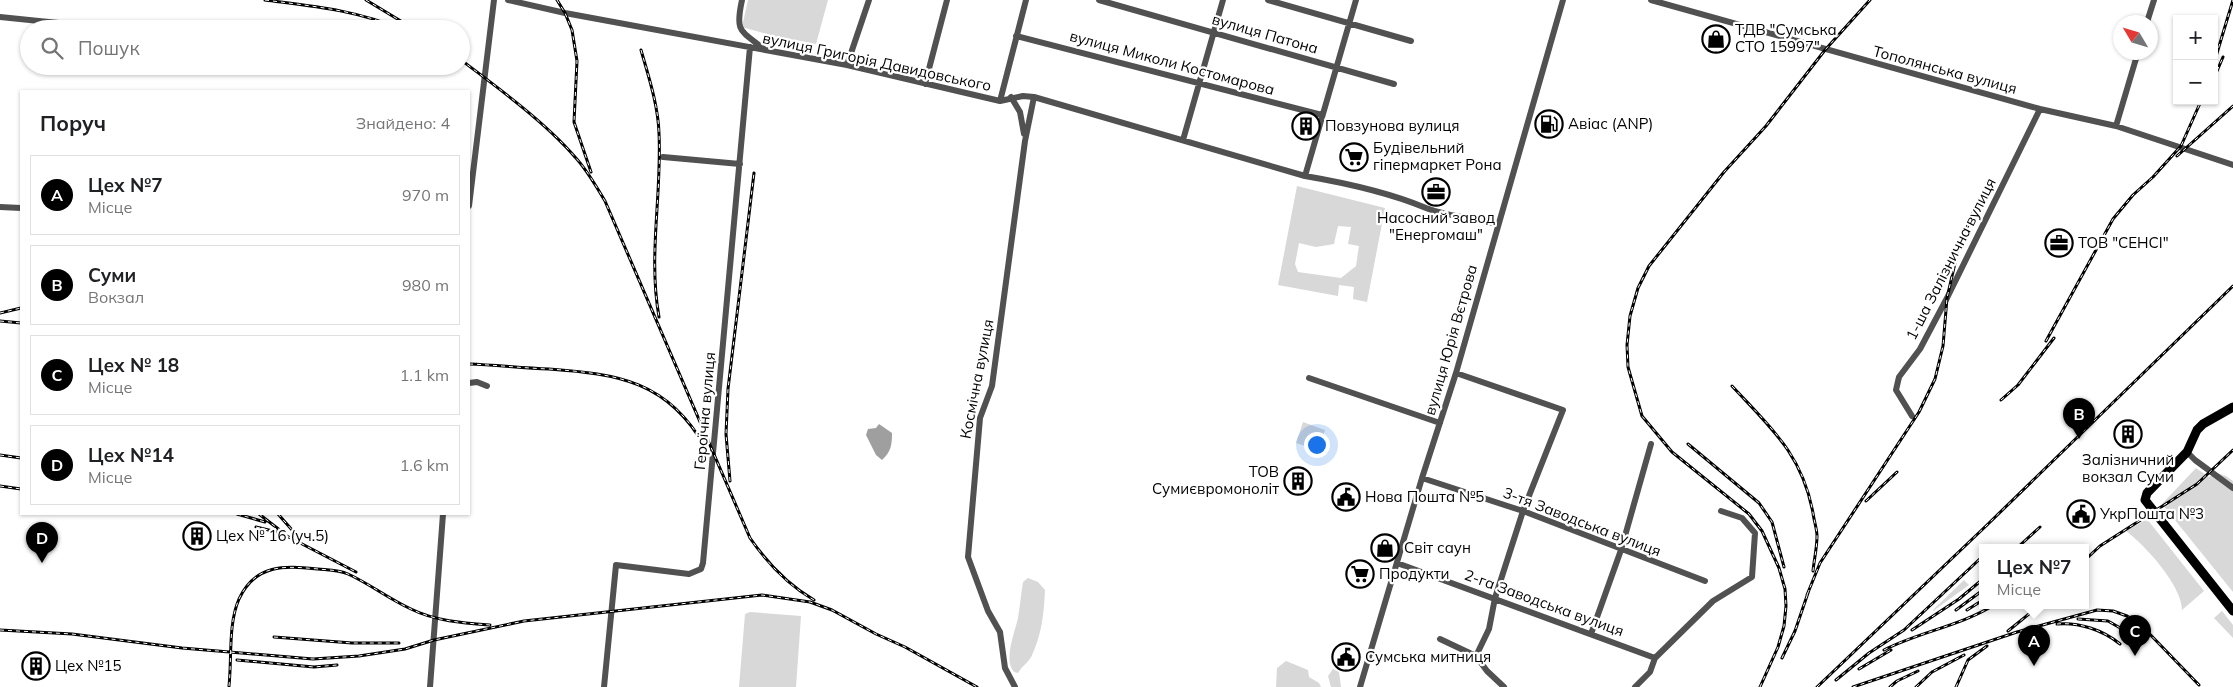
<!DOCTYPE html>
<html lang="uk">
<meta charset="utf-8">
<style>
:root{--surface:#fff;--page:#f2f2f2;--text:#202124;--muted:#757577;--line:#e0e0e0;--accent:#000}
body{margin:0;font-family:Mulish,sans-serif;background:var(--page);color:var(--text)}
.controls{position:absolute;right:15px;top:15px;display:grid;overflow:hidden;border-radius:0px;box-shadow:0 1px 4px #0004}
.controls button{width:45px;height:45px;display:grid;place-items:center;padding:0;border:0;border-bottom:1px solid var(--line);background:var(--surface);color:var(--text);font:25px sans-serif}
.compass{position:absolute;left:2113px;top:15px;width:45px;height:45px;border-radius:50%;background:var(--surface);box-shadow:0 1px 4px #0004;rotate:308deg}
.you{position:absolute;left:1316px;top:444px;width:18px;height:18px;margin:-12px;border:4px solid #fff;border-radius:50%;background:#1a73e8;box-shadow:0 0 0 8px #1a73e833}
.badge{display:grid;place-items:center;width:32px;height:32px;border-radius:50%;background:var(--accent);color:#fff;font-size:16px;font-weight:700}
.pin{position:absolute;translate:-50% -41px;filter:drop-shadow(0 1px 2px #0008)}
.pin::after{content:'';position:absolute;top:26px;width:18px;height:15px;background:inherit;clip-path:polygon(0 0,100% 0,50% 100%)}
.popup{position:absolute;left:1979px;top:544px;width:110px;height:65px;box-sizing:border-box;display:grid;place-content:center;border-radius:0px;background:var(--surface);filter:drop-shadow(0 1px 4px #0005);font-size:16px;white-space:nowrap;color:var(--muted)}
.popup b{font-size:19px;color:var(--text)}
.popup::after{content:'';position:absolute;left:50%;top:100%;margin-left:-10px;border:10px solid transparent;border-top-color:var(--surface)}
.list{margin:0;padding:0;list-style:none}
h2{display:flex;justify-content:space-between;align-items:center;height:65px;margin:0;padding:0 20px;font-size:21px}
h2 small{font-size:16px;font-weight:400;color:var(--muted)}
.list li{display:grid;grid-template-columns:32px 1fr auto;gap:15px;align-items:center;box-sizing:border-box;height:80px;margin:0 10px 10px;padding:0 10px;border:1px solid var(--line);border-radius:0px}
.list b{display:block;font-size:19px;white-space:nowrap}
.list p{margin:0;font-size:16px;white-space:nowrap;color:var(--muted)}
.list em{font-size:16px;font-style:normal;color:var(--muted)}
.icon{flex:none;width:28px;height:28px;fill:none;stroke:currentColor;stroke-width:2;stroke-linecap:round;stroke-linejoin:round}
.map{position:relative;flex:none;width:2233px;height:687px;overflow:hidden}
.search{position:absolute;background:var(--surface);box-shadow:0 1px 4px #0004;left:20px;top:20px;width:450px;height:55px;display:flex;align-items:center;gap:12px;box-sizing:border-box;padding:0 18px;border-radius:28px;color:var(--muted);font-size:19px}
.panel{position:absolute;background:var(--surface);box-shadow:0 1px 4px #0004;left:20px;top:90px;width:450px;height:425px;border-radius:0px}
.map>svg:first-child{display:block}
</style>
<div class="map">
<svg width="2233" height="687" viewBox="0 0 2233 687">
<rect width="100%" height="100%" fill="#fff"/>
<!-- green -->
<path fill="#d8d8d8" fill-rule="evenodd" d="M 748,0 L 828,0 L 816,44 L 774,36 L 742,27 Z
M 1297,186 L 1385,208 L 1367,302 L 1353,299 L 1354,287 L 1339,285 L 1338,296 L 1278,285 ZM 1338,226 L 1351,227 L 1348,244 L 1359,246 L 1356,266 L 1341,278 L 1298,272 L 1295,264 L 1299,243 L 1316,247 L 1334,244 Z
M 1303,422 L 1325,430 L 1318,450 L 1296,443 Z
M 2196,468 L 2209,477 L 2217,473 L 2226,476 L 2233,481 L 2233,592 L 2162,504 Z
M 2147,519 L 2204,591 L 2182,610 C 2182,586 2146,546 2126,531 Z
M 1028,578 L 1038,582 L 1045,590 C 1044,612 1042,634 1032,655 C 1030,661 1022,666 1018,673 L 1014,672 C 1003,660 1015,632 1018,618 C 1020,606 1021,594 1023,582 Z
M 1964,580 L 1969,585 L 1933,611 L 1933,610 Z
M 2222,611 L 2233,625 L 2233,638 L 2214,618 Z
M 750,612 L 801,616 L 796,687 L 739,687 L 745,614 Z
M 1286,661 L 1308,670 L 1309,677 L 1319,683 L 1321,687 L 1276,687 L 1277,668 Z
M 1333,669 L 1339,672 L 1341,687 L 1331,687 L 1328,676 Z"/>
<!-- water -->
<path fill="#9f9f9f" d="M 879,424 L 892,433 C 892,445 891,452 882,460 L 876,455 L 866,435 L 868,429 L 876,428 Z"/>
<g fill="none" stroke-linecap="round" stroke-linejoin="round">
<!-- minor -->
<path stroke="#515151" stroke-width="6" d="M 508,0 L 565,13 L 847,65 L 1000,101 L 1023,96 L 1034,97 L 1305,176 C 1346,183 1388,192 1426,208 C 1447,216 1475,219 1497,224
M 742,0 C 735,32 740,30 764,49
M 1099,0 L 1394,84
M 1268,0 L 1411,41
M 1651,0 L 2040,109 L 2116,126 L 2233,165
M 0,17 L 117,29
M 2147,22 L 2154,0
M 1016,36 L 1322,115
M 847,65 L 869,0
M 925,84 L 947,0
M 1011,97 L 1020,112 L 1024,134
M 1000,101 L 1026,0
M 2116,126 L 2138,52
M 1183,140 L 1223,0
M 663,157 L 740,164
M 1305,176 L 1356,0
M 469,206 L 494,0
M 0,207 L 21,208
M 1456,373 L 1563,410 L 1523,511 L 1495,598 L 1489,629 L 1476,656
M 1309,378 L 1440,423
M 469,383 L 477,382 L 487,386
M 1912,416 L 1896,390 L 1899,377 L 1920,349 L 1947,298 L 2040,109
M 2187,452 L 2195,460 L 2233,488
M 1422,478 L 1523,511 L 1705,581
M 1397,563 L 1655,658
M 1591,634 L 1621,550 L 1651,444
M 1440,639 L 1476,656 L 1487,671 L 1504,687
M 430,687 L 443,514
M 604,687 L 616,565 L 689,574 L 701,569 L 703,563 L 750,47
M 1015,687 L 1005,668 L 1000,632 L 988,611 L 968,557 L 980,418 L 992,386 L 1025,141 L 1034,97
M 1360,687 L 1422,478 L 1456,373 L 1563,0
M 1635,687 L 1650,672 L 1655,658 L 1713,601 L 1752,577 L 1755,533 L 1742,518 L 1721,511"/>
<!-- major -->
<path stroke="#000" stroke-width="9" d="M 2233,407 L 2203,424 L 2197,430 L 2187,452 L 2147,493 L 2145,500 L 2233,611"/>
<!-- rail casing -->
<g stroke="#000" stroke-width="3">
<path id="rail" d="M 265,0 C 311,6 357,10 400,29
M 366,0 L 414,29
M 557,0 L 565,13 L 572,30 L 577,61 L 574,122 L 591,172
M 641,50 C 649,78 658,105 659,133 C 662,195 648,255 659,317
M 461,60 C 497,87 546,123 575,157 C 587,170 596,186 605,201 L 750,538 C 768,564 787,584 814,600
M 2214,63 L 2233,0
M 2214,78 L 2223,57
M 2177,156 L 2233,106
M 0,313 L 21,308
M 0,321 L 21,323
M 2046,341 L 2113,219 L 2133,195 L 2153,177 L 2181,146 L 2201,101
M 469,364 C 496,365 522,368 549,369 C 618,374 668,381 705,447
M 1732,386 C 1771,428 1802,454 1813,513 C 1814,521 1817,529 1817,536 C 1817,548 1814,560 1813,571
M 2001,400 L 2018,385 L 2054,338
M 1688,444 L 1759,503 L 1772,522 L 1784,567
M 0,455 L 21,458
M 730,481 L 726,434 L 728,389 L 754,173
M 0,486 L 21,489
M 1866,501 L 1897,472
M 237,514 L 265,522
M 259,514 L 281,531
M 278,514 L 300,539
M 256,527 L 281,533 L 356,572
M 2018,547 L 2040,527
M 2085,560 L 2100,546 L 2197,484 L 2233,450
M 1807,595 L 1820,563 L 1919,412 L 1935,379 L 1943,346 L 1947,298 L 1958,250 L 1974,210
M 1956,610 L 1983,590
M 1967,610 L 1983,600
M 2078,619 L 2108,621 L 2122,629
M 2057,624 C 2079,622 2103,630 2120,644
M 0,630 L 72,634 L 182,648 L 313,659 L 359,656 L 405,649 L 434,640 L 524,621 L 762,595 L 810,602 L 832,610 L 876,634 L 905,647 L 977,687
M 1912,630 L 1959,599 L 1983,579
M 2008,631 L 2040,605
M 274,637 L 352,643 L 399,643
M 1884,650 C 1919,632 1960,626 1994,605
M 1782,658 L 1795,631 L 1809,590
M 237,660 L 314,667 L 337,665
M 1859,669 L 1891,650
M 1836,680 L 1869,653 L 1904,630 L 1983,556
M 229,686 C 232,658 228,624 239,599 C 256,563 285,566 318,569 C 328,570 339,570 348,574 C 370,584 389,599 411,609 C 435,621 463,623 490,625
M 1760,687 L 1778,647 L 1784,626 L 1786,606 L 1785,589 L 1779,568 L 1762,531 L 1749,514 L 1672,452 L 1642,416 L 1628,367 L 1627,345 L 1630,316 L 1638,288 L 1649,266 L 1724,172 L 1766,126 L 1825,50 L 1870,0
M 1817,687 L 1987,525 L 2233,286
M 1853,687 L 2017,632 L 2097,610 L 2113,611 L 2127,616 L 2140,624 L 2199,685
M 1890,687 L 1897,681 L 1918,671
M 1916,687 L 1932,672 L 1964,655
M 1956,687 L 1968,660 L 1987,646"/>
</g>
<!-- rail -->
<use href="#rail" stroke="#fff" stroke-width="1" stroke-dasharray="4" stroke-linecap="butt"/>
</g>
<!-- icons -->
<defs>
<g id="shop-ring" transform="scale(1.4375)"><circle r="9.5" fill="#fff" stroke="#000" stroke-width="1.5"/><path d="M-5-2.5h2.3a2.7 3.5 0 0 1 5.4 0H5L5.5 6h-11ZM-1.5-2.5h3a1.5 2.3 0 0 0-3 0Z" fill="#000"/></g>
<g id="fuel-ring" transform="scale(1.4375)"><circle r="9.5" fill="#fff" stroke="#000" stroke-width="1.5"/><path d="M-5.5-6h7V0h2V4h1.3V-2.5L3-4.5l.8-.8L6-3V5H2.5V1h-1V6h-7ZM-4.2-4.7v3.2H.2V-4.7Z" fill="#000"/></g>
<g id="building-ring" transform="scale(1.4375)"><circle r="9.5" fill="#fff" stroke="#000" stroke-width="1.5"/><path d="M-4-6H4V6H1V3H-1V6H-4ZM-2.5-4.3h1.7v1.8h-1.7ZM.8-4.3h1.7v1.8H.8ZM-2.5-1h1.7V.8h-1.7ZM.8-1h1.7V.8H.8Z" fill="#000"/></g>
<g id="supermarket-ring" transform="scale(1.4375)"><circle r="9.5" fill="#fff" stroke="#000" stroke-width="1.5"/><path d="M-6-5.5h2.5l.6 2H6L4.5 2H-2.5L-4.4-4H-6ZM-1.5 3.2a1.3 1.3 0 1 0 .1 0ZM3 3.2a1.3 1.3 0 1 0 .1 0Z" fill="#000"/></g>
<g id="office-ring" transform="scale(1.4375)"><circle r="9.5" fill="#fff" stroke="#000" stroke-width="1.5"/><path d="M-6-3h4V-5.5h4V-3h4V5H-6ZM-1-4.5V-3h2v-1.5ZM-6 0V1H6V0Z" fill="#000"/></g>
<g id="civic-ring" transform="scale(1.4375)"><circle r="9.5" fill="#fff" stroke="#000" stroke-width="1.5"/><path d="M-.6-6.5H3V-4.5H.6V-3L4-1V1h2V6H-6V1h2V-1L-.6-3ZM-1.2 2.5V6h2.4V2.5Z" fill="#000"/></g>
</defs>
<g fill-rule="evenodd">
<use href="#shop-ring" x="1716" y="39"/>
<use href="#fuel-ring" x="1549" y="124"/>
<use href="#building-ring" x="1306" y="126"/>
<use href="#supermarket-ring" x="1354" y="157"/>
<use href="#office-ring" x="1436" y="192"/>
<use href="#office-ring" x="2059" y="243"/>
<use href="#building-ring" x="2128" y="434"/>
<use href="#building-ring" x="1298" y="481"/>
<use href="#civic-ring" x="1346" y="497"/>
<use href="#civic-ring" x="2081" y="514"/>
<use href="#building-ring" x="197" y="536"/>
<use href="#shop-ring" x="1385" y="548"/>
<use href="#supermarket-ring" x="1360" y="574"/>
<use href="#civic-ring" x="1346" y="657"/>
<use href="#building-ring" x="36" y="666"/>
</g>
<g text-anchor="middle" stroke-width="4.5" stroke-linejoin="round" paint-order="stroke">
<!-- poi labels -->
<g font-size="15" fill="#000" stroke="#fff" text-anchor="start">
<text x="1735" y="35">ТДВ "Сумська<tspan x="1735" dy="17">СТО 15997"</tspan></text>
<text x="1568" y="129">Авіас (ANP)</text>
<text x="1325" y="131">Повзунова вулиця</text>
<text x="1373" y="153">Будівельний<tspan x="1373" dy="17">гіпермаркет Рона</tspan></text>
<text x="1436" y="223" text-anchor="middle">Насосний завод<tspan x="1436" dy="17">"Енергомаш"</tspan></text>
<text x="2078" y="248">ТОВ "СЕНСІ"</text>
<text x="2128" y="465" text-anchor="middle">Залізничний<tspan x="2128" dy="17">вокзал Суми</tspan></text>
<text x="1279" y="477" text-anchor="end">ТОВ<tspan x="1279" dy="17">Сумиєвромоноліт</tspan></text>
<text x="1365" y="502">Нова Пошта №5</text>
<text x="2100" y="519">УкрПошта №3</text>
<text x="216" y="541">Цех № 16 (уч.5)</text>
<text x="1404" y="553">Світ саун</text>
<text x="1379" y="579">Продукти</text>
<text x="1365" y="662">Сумська митниця</text>
<text x="55" y="671">Цех №15</text>
</g>
<!-- street labels -->
<g font-size="15" fill="#000" stroke="#fff">
<text transform="translate(1265 34) rotate(16)" y="5">вулиця Патона</text>
<text transform="translate(877 62) rotate(12)" y="5">вулиця Григорія Давидовського</text>
<text transform="translate(1172 63) rotate(15)" y="5">вулиця Миколи Костомарова</text>
<text transform="translate(1945 70) rotate(15)" y="5">Тополянська вулиця</text>
<text transform="translate(1951 259) rotate(-63)" y="5">1-ша Залізнична вулиця</text>
<text transform="translate(1451 340) rotate(-74)" y="5">вулиця Юрія Вєтрова</text>
<text transform="translate(977 379) rotate(-79)" y="5">Космічна вулиця</text>
<text transform="translate(705 411) rotate(-85)" y="5">Героїчна вулиця</text>
<text transform="translate(1582 522) rotate(21)" y="5">3-тя Заводська вулиця</text>
<text transform="translate(1544 603) rotate(20)" y="5">2-га Заводська вулиця</text>
</g>
</g>
</svg>
<div class="controls">
<button>+</button>
<button>−</button>
</div>
<svg class="compass" viewBox="-18 -18 36 36"><path d="M0-13l5 13h-10z" fill="#e53935"/><path d="M0 13l5-13h-10z" fill="#757577"/></svg>
<div class="you"></div>
<div class="pin badge" style="left:2034px;top:666px">A</div>
<div class="popup"><b>Цех №7</b>Місце</div>
<div class="pin badge" style="left:2079px;top:439px">B</div>
<div class="pin badge" style="left:2135px;top:656px">C</div>
<div class="pin badge" style="left:42px;top:563px">D</div>
<div class="search"><svg class="icon" aria-label="search" viewBox="0 0 24 24"><circle cx="10" cy="10" r="6"/><path d="M15 15l6 6"/></svg>Пошук</div>
<section class="panel">
<h2>Поруч<small>Знайдено: 4</small></h2>
<ul class="list">
<li><span class="badge">A</span><div><b>Цех №7</b><p>Місце</p></div><em>970 m</em></li>
<li><span class="badge">B</span><div><b>Суми</b><p>Вокзал</p></div><em>980 m</em></li>
<li><span class="badge">C</span><div><b>Цех № 18</b><p>Місце</p></div><em>1.1 km</em></li>
<li><span class="badge">D</span><div><b>Цех №14</b><p>Місце</p></div><em>1.6 km</em></li>
</ul>
</section>
</div>
